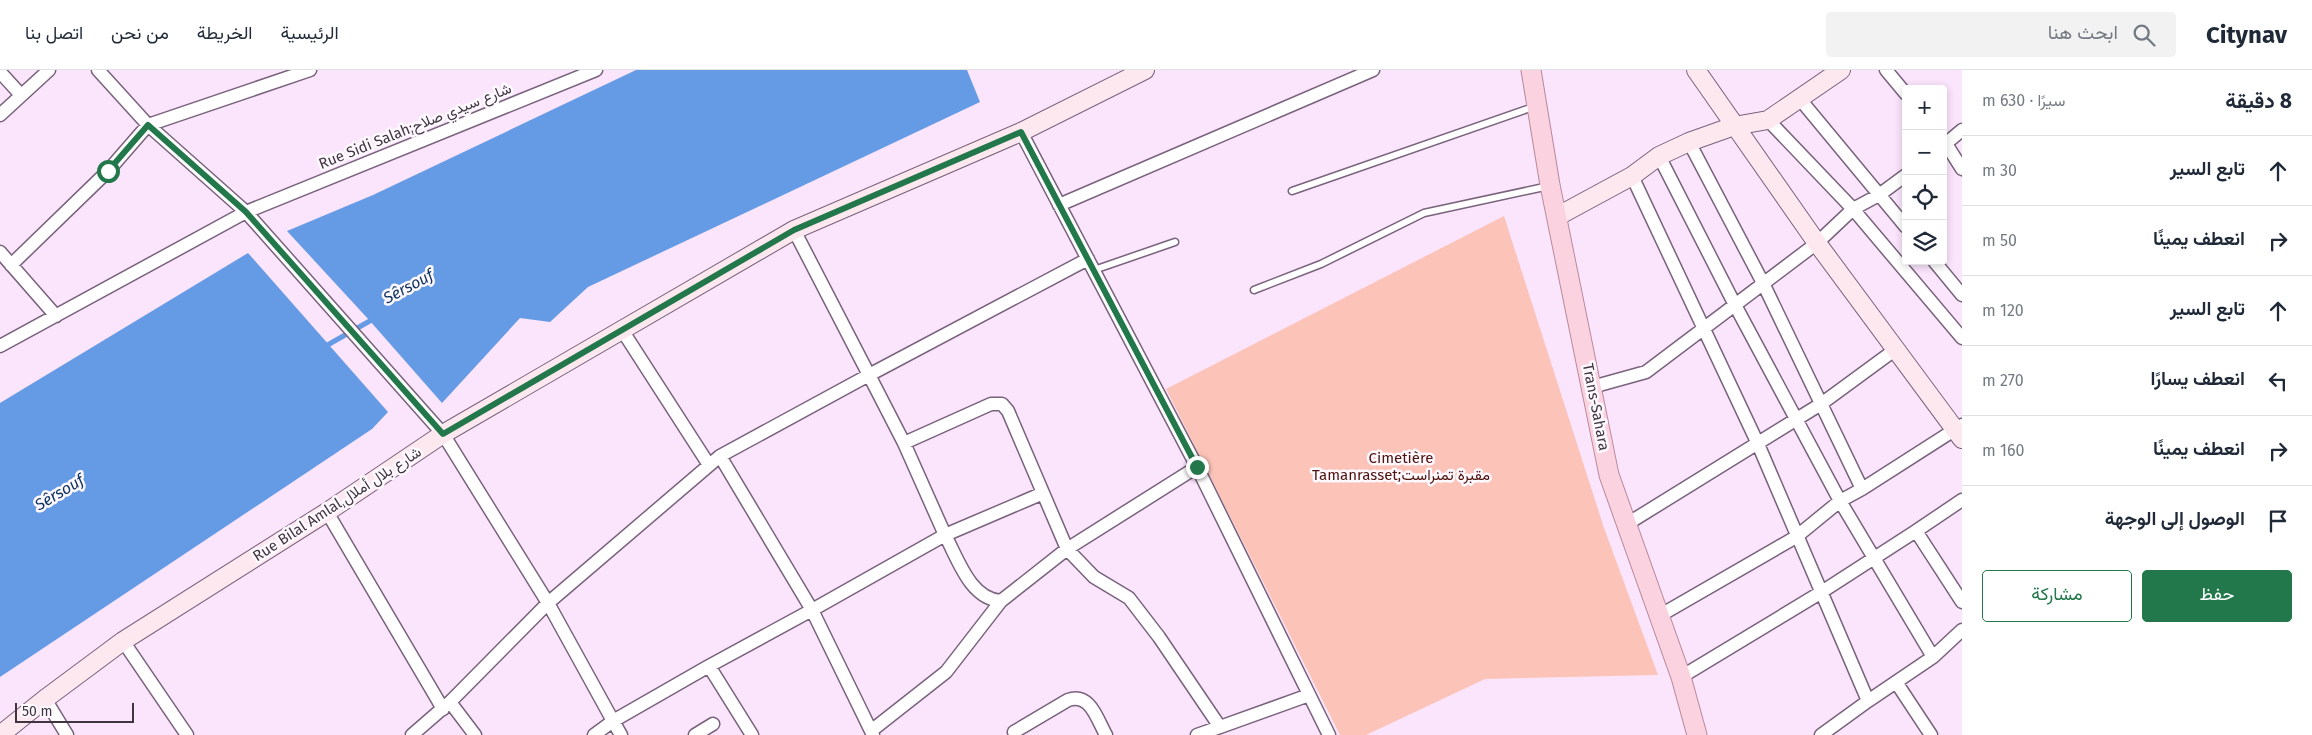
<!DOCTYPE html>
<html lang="ar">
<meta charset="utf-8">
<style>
:root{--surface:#fff;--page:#f2f2f3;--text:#1f2937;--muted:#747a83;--line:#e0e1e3;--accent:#23784b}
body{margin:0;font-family:"Fira Sans",Vazirmatn,sans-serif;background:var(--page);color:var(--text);direction:rtl}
.controls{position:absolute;right:15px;top:15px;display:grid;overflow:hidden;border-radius:5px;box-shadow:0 2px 8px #0003}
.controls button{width:45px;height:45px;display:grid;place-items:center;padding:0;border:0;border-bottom:1px solid var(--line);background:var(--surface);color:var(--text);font:25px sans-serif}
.scale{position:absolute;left:15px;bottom:12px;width:119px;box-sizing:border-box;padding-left:5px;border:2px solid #3f3540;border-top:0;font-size:14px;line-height:18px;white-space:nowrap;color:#3f3540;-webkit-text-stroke:4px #fef9ff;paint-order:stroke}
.stop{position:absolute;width:15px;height:15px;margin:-11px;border:4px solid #23784b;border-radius:50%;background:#fff}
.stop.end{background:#23784b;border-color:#fff;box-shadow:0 1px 5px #0008}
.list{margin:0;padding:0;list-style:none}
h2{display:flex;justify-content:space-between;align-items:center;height:65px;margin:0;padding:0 20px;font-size:21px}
h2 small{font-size:16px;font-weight:400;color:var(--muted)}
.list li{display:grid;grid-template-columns:32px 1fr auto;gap:15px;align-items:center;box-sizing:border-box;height:70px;padding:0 20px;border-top:1px solid var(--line)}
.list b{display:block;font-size:19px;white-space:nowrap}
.list em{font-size:16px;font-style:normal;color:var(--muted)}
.actions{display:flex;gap:10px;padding:15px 20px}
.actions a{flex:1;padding:11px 0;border:1px solid var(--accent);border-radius:5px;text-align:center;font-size:18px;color:var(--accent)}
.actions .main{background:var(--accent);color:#fff}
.icon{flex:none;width:28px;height:28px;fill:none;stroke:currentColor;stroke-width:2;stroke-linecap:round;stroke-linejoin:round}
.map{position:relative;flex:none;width:1962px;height:665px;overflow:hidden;direction:ltr}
header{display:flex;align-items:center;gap:30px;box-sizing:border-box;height:70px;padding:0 25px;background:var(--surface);border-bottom:1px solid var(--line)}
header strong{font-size:24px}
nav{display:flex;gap:28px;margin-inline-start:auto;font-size:18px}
.search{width:350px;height:45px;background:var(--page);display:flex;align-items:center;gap:12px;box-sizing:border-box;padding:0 18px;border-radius:5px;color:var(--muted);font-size:19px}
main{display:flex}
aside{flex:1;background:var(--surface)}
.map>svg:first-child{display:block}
</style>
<header>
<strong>Citynav</strong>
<div class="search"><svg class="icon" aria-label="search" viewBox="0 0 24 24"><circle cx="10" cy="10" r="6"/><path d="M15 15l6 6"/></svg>ابحث هنا</div>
<nav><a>الرئيسية</a><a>الخريطة</a><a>من نحن</a><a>اتصل بنا</a></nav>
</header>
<main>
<aside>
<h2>8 دقيقة<small>سيرًا · 630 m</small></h2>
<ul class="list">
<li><svg class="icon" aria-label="ahead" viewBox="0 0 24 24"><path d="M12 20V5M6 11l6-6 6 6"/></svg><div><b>تابع السير</b></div><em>30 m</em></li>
<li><svg class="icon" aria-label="right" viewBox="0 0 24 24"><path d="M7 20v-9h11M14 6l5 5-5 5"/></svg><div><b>انعطف يمينًا</b></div><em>50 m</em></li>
<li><svg class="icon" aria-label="ahead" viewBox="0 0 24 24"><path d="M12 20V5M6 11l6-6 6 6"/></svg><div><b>تابع السير</b></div><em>120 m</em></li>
<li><svg class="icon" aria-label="left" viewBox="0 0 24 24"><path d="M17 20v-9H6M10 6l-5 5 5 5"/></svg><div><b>انعطف يسارًا</b></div><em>270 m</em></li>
<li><svg class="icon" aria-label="right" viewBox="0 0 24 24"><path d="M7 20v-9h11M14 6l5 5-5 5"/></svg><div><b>انعطف يمينًا</b></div><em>160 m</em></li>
<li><svg class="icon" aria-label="arrive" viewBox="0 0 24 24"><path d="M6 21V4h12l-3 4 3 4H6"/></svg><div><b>الوصول إلى الوجهة</b></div></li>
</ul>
<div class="actions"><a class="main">حفظ</a><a>مشاركة</a></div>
</aside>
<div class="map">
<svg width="1962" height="665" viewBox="0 0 1962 665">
<rect width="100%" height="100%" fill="#fbe5fd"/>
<!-- green -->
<path fill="#fcc3b9" d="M 1504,146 L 1604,458 L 1658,605 L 1485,609 L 1366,665 L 1340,665 L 1166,319 Z"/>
<!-- water -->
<path fill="#659be4" d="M 636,0 L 967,0 L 980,32 L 588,217 L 550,252 L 520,248 L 442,333 L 370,251 L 287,161 L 373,125 Z
M 248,183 L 388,342 L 372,359 L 0,607 L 0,333 Z"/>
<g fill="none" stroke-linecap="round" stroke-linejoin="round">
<!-- stream -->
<path stroke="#659be4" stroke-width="5" d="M 324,277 L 375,248"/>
<!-- lane casing -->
<g stroke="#79627c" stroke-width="9">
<path id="lane" d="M 1292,121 L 1536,36
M 1094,200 L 1175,172
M 1254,220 L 1321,194 L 1424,143 L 1549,116"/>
</g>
<!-- street casing -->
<g stroke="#79627c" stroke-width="15">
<path id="street" d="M 596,0 L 246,142 L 443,364 L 548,533 L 720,386 L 869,305 L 904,373 L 945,465 L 812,540 L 873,665
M 1886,0 L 1906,24
M 0,2 L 21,25
M 1799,28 L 1906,157
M 0,45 L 49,0
M 1768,50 L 1853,139 L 1962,268
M 1021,62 L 1197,397 L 1329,665
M 1943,69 L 1962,99
M 1689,72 L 1763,213 L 1862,419 L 1962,355
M 1943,76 L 1962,60
M 1659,86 L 1735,235 L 1840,431 L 1862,419
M 1632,106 L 1758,374 L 1868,631 L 1933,587 L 1962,560
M 1059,135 L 1373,0
M 794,160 L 869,305 L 1088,189
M 0,182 L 56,246
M 1934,191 L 1962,225
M 11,195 L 108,101 L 148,55 L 310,0
M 622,260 L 709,395
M 0,276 L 246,142 L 148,55 L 98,0
M 1592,317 L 1646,302 L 1817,173 L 1853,139 L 1879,125 L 1906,105
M 904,373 L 991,334 L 1002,334 L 1008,341 L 1067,479 L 1094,507 L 1129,528 L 1159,567 L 1220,657 L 1309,625
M 1041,424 L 945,465 C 958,489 970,529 1001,531 L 1067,479 L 1197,397
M 1962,430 L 1916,461 L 1962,532
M 327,442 L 443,639
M 1627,454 L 1821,334 L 1896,279
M 1659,546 L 1796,467 L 1840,431 L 1933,587
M 123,571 L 187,665
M 709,596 L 752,665
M 1681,607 L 1820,523 L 1916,461
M 1896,612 L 1931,665
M 45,629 L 67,665
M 450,632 L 475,665
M 871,661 L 946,602 L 1001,531
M 1014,662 L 1068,630 C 1090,622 1097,649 1106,665
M 412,665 L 450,632 L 548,533 L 613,651 L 709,596 L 812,540 L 720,386
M 594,665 L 613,651 L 621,665
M 695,665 L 713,654
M 1197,665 L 1220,657
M 1821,665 L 1868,631"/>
</g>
<!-- secondary casing -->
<g stroke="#79627c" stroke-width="20">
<path id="secondary" d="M 1696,0 L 1817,173 L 1962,369
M 1558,146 L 1632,106 L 1659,86 L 1689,72 L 1734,56 L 1768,50 L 1841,0
M 0,665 L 45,629 L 123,571 L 327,442 L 443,364 L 794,160 L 1021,62 L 1145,0"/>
</g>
<!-- primary casing -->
<g stroke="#b8889b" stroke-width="21">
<path id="primary" d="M 1531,0 L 1550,115 L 1609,405 L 1681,607 L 1697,665"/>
</g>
<!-- lane -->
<use href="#lane" stroke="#fff" stroke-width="6"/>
<!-- street -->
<use href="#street" stroke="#fff" stroke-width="12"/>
<!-- secondary -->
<use href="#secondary" stroke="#fde8f0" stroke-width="18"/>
<!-- primary -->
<use href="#primary" stroke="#fbd2e0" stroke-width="19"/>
</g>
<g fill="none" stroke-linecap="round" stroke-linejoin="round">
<!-- route -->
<path stroke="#23784b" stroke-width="6" d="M 108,101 L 148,55 L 246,142 L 443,364 L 794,160 L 1021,62 L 1197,397"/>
</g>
<g text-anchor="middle" stroke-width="5" stroke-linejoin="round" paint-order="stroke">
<!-- street labels -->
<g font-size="15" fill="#3f3540" stroke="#fef9ff">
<text transform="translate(415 56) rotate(-22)" y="5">Rue Sidi Salah;شارع سيدي صلاح</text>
<text transform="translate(1596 337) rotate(79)" y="5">Trans-Sahara</text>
<text transform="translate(337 434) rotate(-33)" y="5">Rue Bilal Amlal,شارع بلال أملال</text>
</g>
<!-- park labels -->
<g font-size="15" fill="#4e110b" stroke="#fef9ff">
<text x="1401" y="393">Cimetière<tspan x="1401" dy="17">Tamanrasset;مقبرة تمنراست</tspan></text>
</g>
<!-- water labels -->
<g font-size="16" font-style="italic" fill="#0c315f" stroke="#fef9ff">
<text transform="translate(408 216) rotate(-28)" y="6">Sêrsouf</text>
<text transform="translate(59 422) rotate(-31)" y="6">Sêrsouf</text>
</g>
</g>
</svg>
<div class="controls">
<button>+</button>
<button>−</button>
<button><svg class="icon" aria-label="locate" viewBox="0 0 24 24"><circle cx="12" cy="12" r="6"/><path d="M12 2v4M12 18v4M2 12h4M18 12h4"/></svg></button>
<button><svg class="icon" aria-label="layers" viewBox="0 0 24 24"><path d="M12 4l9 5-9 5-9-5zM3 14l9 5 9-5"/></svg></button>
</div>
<div class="scale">50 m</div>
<div class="stop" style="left:108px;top:101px"></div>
<div class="stop end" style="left:1197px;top:397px"></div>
</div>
</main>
